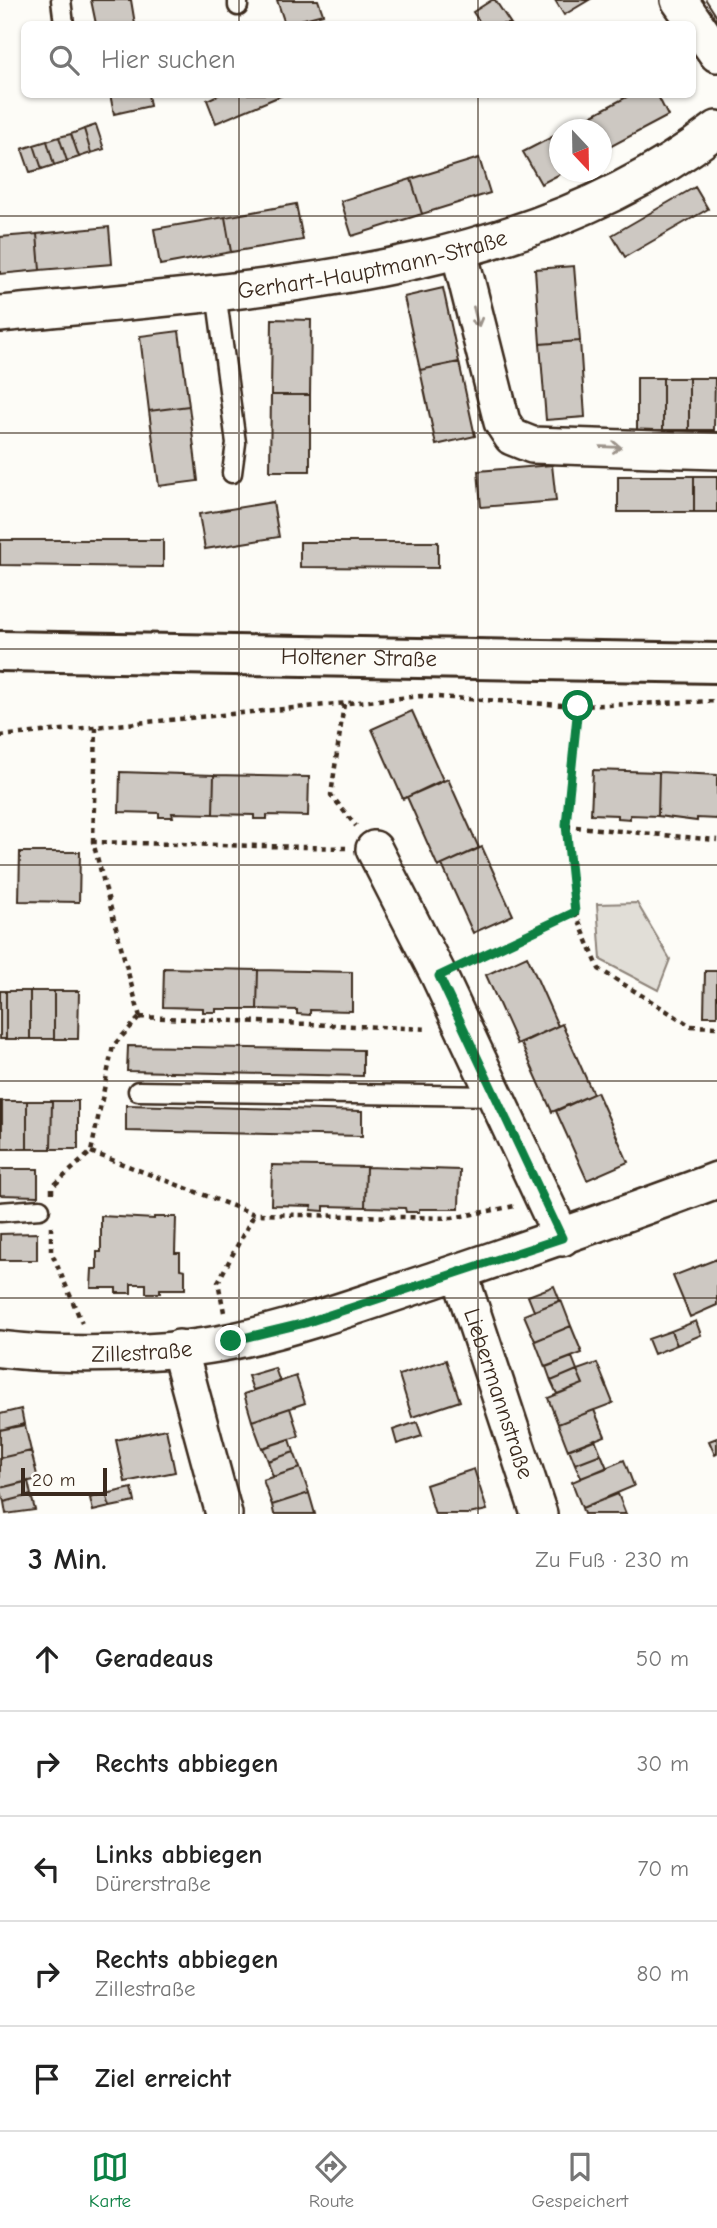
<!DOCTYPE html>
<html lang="de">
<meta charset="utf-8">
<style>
:root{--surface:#fff;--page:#f2f2f2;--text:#222;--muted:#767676;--line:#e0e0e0;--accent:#0b8043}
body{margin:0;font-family:"Comic Neue",sans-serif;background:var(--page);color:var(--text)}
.compass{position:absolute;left:549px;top:119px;width:63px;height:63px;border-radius:50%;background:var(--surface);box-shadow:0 2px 5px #0004;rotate:158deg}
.scale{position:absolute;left:21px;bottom:18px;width:86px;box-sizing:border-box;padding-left:7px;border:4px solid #3b2a1e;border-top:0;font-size:19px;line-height:24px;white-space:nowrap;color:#3b2a1e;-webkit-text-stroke:5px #fdfcf7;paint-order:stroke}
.stop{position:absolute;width:21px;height:21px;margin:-16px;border:5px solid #0b8043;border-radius:50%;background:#fff}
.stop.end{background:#0b8043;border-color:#fff;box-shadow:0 2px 7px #0008}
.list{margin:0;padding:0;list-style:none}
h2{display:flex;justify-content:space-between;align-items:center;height:91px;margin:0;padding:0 28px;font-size:30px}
h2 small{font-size:23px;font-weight:400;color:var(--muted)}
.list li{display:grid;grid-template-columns:46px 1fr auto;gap:21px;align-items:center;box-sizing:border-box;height:105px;padding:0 28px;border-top:2px solid var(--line)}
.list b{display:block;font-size:26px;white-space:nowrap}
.list p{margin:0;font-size:23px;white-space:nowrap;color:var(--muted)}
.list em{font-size:23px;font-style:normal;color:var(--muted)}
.icon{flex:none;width:38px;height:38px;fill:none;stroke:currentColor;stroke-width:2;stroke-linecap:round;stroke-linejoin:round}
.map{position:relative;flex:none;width:717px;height:1514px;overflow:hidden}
.search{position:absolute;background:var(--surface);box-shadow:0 2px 5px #0004;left:21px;right:21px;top:21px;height:77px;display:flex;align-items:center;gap:18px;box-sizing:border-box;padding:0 24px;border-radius:10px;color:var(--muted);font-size:26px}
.sheet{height:616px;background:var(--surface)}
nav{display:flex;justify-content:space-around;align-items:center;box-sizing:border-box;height:98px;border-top:2px solid var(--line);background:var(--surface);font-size:19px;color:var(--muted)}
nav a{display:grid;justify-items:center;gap:4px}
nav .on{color:var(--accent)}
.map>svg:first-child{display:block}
</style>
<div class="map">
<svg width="717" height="1514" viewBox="0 0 717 1514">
<rect width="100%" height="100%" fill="#fdfcf7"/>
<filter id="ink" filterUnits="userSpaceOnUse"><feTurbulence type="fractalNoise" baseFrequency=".0143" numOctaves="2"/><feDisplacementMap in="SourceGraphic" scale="14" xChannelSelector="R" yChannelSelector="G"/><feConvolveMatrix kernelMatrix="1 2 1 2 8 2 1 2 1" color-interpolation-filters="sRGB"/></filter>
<g filter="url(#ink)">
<!-- green -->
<path fill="#e1ded7" stroke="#8e847a" stroke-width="2" d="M 637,903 L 670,959 L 658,990 L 601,960 L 597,904 Z"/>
<!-- building -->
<path fill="#cdc8c2" stroke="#3b2a1e" stroke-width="2" d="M 91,0 L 131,0 L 135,24 L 96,24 Z
M 277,0 L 318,0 L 323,14 L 285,24 Z
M 492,0 L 495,0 L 511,24 L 481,24 L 473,12 Z
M 555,0 L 589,0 L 564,15 Z
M 110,94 L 148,94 L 150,106 L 114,114 Z
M 220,94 L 285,94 L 216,123 L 207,100 Z
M 632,94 L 657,94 L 668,116 L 604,150 L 602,130 L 594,130 L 587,118 Z
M 587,118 L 594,130 L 565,130 Z
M 96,125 L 104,149 L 91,153 L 84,129 Z
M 84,129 L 91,153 L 79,157 L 71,134 Z
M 560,133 L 560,172 L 564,172 L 541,184 L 523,152 Z
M 71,134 L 79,157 L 67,161 L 59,137 Z
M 59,137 L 67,161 L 54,165 L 47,141 Z
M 47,141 L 54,165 L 42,169 L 34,145 Z
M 34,145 L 42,169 L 30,172 L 22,149 Z
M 479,158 L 490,193 L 422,214 L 411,179 Z
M 411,179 L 422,214 L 352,236 L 341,201 Z
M 695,187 L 708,209 L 625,257 L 612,235 Z
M 296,204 L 303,240 L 231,252 L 225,217 Z
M 225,217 L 231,252 L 160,265 L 154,229 Z
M 109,227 L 112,264 L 40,270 L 37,234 Z
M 37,234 L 40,270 L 0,274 L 0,237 Z
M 574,266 L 580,341 L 540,344 L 535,269 Z
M 443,288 L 459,362 L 420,370 L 404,297 Z
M 272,319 L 311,320 L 310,395 L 271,395 Z
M 179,331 L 189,406 L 149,411 L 140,336 Z
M 580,341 L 585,417 L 546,420 L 540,344 Z
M 459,362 L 475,436 L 436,445 L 420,370 Z
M 637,378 L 663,378 L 663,430 L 637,430 Z
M 663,378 L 689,378 L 689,430 L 663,430 Z
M 689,378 L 715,378 L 714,430 L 689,430 Z
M 271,395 L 310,395 L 310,471 L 270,471 Z
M 189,406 L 198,481 L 159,486 L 149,411 Z
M 552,465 L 556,501 L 481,507 L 478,471 Z
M 618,476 L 694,476 L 694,512 L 618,512 Z
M 694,476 L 717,476 L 717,512 L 694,512 Z
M 273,502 L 279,537 L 205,549 L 199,514 Z
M 0,540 L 163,540 L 163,567 L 0,565 Z
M 300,542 L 438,542 L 438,568 L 300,567 Z
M 412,711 L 443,780 L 403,799 L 372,729 Z
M 593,770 L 659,772 L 658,816 L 630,815 L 630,819 L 618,818 L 618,815 L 591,814 Z
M 120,772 L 214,775 L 213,814 L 172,813 L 173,817 L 159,817 L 159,813 L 119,812 Z
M 659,772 L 717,775 L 717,819 L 697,818 L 697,821 L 658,816 Z
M 214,775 L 309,777 L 308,816 L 267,815 L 267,819 L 254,819 L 254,815 L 213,814 Z
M 448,779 L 479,848 L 438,867 L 407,797 Z
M 482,847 L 513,915 L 473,933 L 442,865 Z
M 20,852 L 80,852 L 79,902 L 19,901 Z
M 527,956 L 558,1026 L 517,1044 L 486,975 Z
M 164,968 L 258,970 L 257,1009 L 216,1009 L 216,1012 L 203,1012 L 203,1008 L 163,1007 Z
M 258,970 L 352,972 L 352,1011 L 310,1010 L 310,1015 L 297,1014 L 297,1010 L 257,1009 Z
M 705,971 L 717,971 L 717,1016 L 704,1016 Z
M 0,991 L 6,991 L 6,1039 L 0,1039 Z
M 6,991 L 30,991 L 30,1039 L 6,1039 Z
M 30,991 L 54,991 L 54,1039 L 30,1039 Z
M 54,991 L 79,991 L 78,1039 L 54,1039 Z
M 562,1024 L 593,1094 L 552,1112 L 521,1043 Z
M 128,1046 L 363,1050 L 363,1076 L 127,1071 Z
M 597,1092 L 628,1162 L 587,1180 L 556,1111 Z
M 0,1101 L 2,1101 L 2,1149 L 0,1149 Z
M 2,1101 L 27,1101 L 27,1149 L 2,1149 Z
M 27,1101 L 52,1101 L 51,1149 L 27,1149 Z
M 52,1101 L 78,1101 L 78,1149 L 51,1149 Z
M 126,1105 L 362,1111 L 362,1136 L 126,1131 Z
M 272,1165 L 366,1167 L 365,1207 L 324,1206 L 324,1211 L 311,1210 L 312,1206 L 271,1205 Z
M 366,1167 L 460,1170 L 459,1209 L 419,1209 L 419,1212 L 406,1212 L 405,1208 L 365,1207 Z
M 0,1169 L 38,1169 L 38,1196 L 0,1195 Z
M 101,1216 L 154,1219 L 154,1217 L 176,1217 L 175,1253 L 180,1253 L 180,1269 L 185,1270 L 185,1289 L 160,1289 L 160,1293 L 146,1293 L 146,1284 L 131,1284 L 131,1293 L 116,1293 L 116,1288 L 91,1288 L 92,1269 L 97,1269 L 97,1252 L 101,1252 Z
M 37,1233 L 37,1260 L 0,1260 L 0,1234 Z
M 717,1259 L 717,1305 L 690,1317 L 673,1276 Z
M 554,1286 L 560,1301 L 534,1311 L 528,1296 Z
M 561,1300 L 571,1326 L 535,1341 L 524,1315 Z
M 696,1321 L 701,1335 L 677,1345 L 671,1331 Z
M 571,1326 L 582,1353 L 545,1367 L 535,1341 Z
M 671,1331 L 677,1345 L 654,1354 L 648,1339 Z
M 572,1357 L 577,1370 L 551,1381 L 546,1367 Z
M 446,1360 L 460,1401 L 412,1417 L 399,1375 Z
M 597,1363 L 613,1403 L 558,1424 L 548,1398 L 583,1384 L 577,1370 Z
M 275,1368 L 280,1382 L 253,1390 L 248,1376 Z
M 577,1370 L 583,1384 L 557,1394 L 551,1381 Z
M 296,1376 L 305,1403 L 252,1421 L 244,1394 Z
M 290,1408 L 299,1436 L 262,1448 L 252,1421 Z
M 21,1409 L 24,1424 L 0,1430 L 0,1414 Z
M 594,1410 L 605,1436 L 568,1450 L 558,1424 Z
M 417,1422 L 422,1436 L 397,1444 L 393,1430 Z
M 25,1425 L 31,1451 L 0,1458 L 0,1430 Z
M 166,1429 L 175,1472 L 125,1482 L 116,1440 Z
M 717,1438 L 717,1454 L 715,1455 L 709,1441 Z
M 290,1439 L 294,1452 L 268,1461 L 263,1448 Z
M 595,1439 L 601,1454 L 575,1464 L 569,1449 Z
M 31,1451 L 38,1479 L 0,1488 L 0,1458 Z
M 294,1452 L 300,1468 L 273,1477 L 268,1461 Z
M 601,1454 L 607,1468 L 581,1478 L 575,1464 Z
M 624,1460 L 634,1486 L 582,1508 L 572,1482 Z
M 300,1468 L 309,1493 L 272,1505 L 263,1480 Z
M 474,1469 L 487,1510 L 469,1514 L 435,1514 L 426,1485 Z
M 28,1481 L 31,1495 L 4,1502 L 0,1488 Z
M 132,1488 L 135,1502 L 110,1507 L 106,1494 Z
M 309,1493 L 315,1514 L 274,1514 L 272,1505 Z
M 106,1494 L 110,1507 L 93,1511 L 90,1498 Z
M 618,1494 L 626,1514 L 584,1514 L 582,1508 Z
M 31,1495 L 35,1510 L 6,1514 L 4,1502 Z"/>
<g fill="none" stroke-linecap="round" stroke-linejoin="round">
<!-- lane casing -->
<g stroke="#3b2a1e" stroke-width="23">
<path id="lane" d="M 61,0 L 64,24
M 238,6 L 238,0
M 216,292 L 236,443 L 232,473
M 138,1091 L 497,1096
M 0,1212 L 40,1209"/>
</g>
<!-- street casing -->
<g stroke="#3b2a1e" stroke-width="40">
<g id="street">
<path d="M 679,0 L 717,54"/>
<path d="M 459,251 L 502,422 L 512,437 L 532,445 L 717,451"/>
<path id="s1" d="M 0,314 C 239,290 520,281 717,129"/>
<path d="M 374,849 L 439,976 L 562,1238"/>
<path id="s2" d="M 459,1272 L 539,1514"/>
<path d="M 179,1348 L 224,1514"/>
<path id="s3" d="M 0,1349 C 66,1357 168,1355 233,1341 C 306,1325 376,1299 446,1276 C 537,1245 627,1214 717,1180"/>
</g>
</g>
<!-- secondary casing -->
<g stroke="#3b2a1e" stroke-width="44">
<g id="secondary">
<path id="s4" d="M 0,651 L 717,663"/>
</g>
</g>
<!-- path -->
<path stroke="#3b2a1e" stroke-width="4.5" stroke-dasharray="5 5" stroke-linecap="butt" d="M 344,704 L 331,795 L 356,826
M 0,736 L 421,696 L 578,706 L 717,701
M 566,826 L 717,840
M 93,842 L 96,728
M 575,912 L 599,969 L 691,1026 L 717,1027
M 465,964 L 575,912 L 566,826 L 578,706
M 140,1017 L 93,842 L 346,848
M 140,1017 L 429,1029
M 91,1152 L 254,1214 L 452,1218 L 515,1206
M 52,1193 L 52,1187 L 91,1152 L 113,1046 L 140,1017
M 51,1226 L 51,1251 L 82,1323
M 224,1312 L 218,1282 L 254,1214"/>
<!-- lane -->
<use href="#lane" stroke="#fdfcf7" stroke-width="18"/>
<!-- street -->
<use href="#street" stroke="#fdfcf7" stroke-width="35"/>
<!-- secondary -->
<use href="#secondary" stroke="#fdfcf7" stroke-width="38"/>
<!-- tram -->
<path stroke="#3b2a1e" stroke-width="2" d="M 706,0 L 717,17"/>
</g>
<!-- one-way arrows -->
<defs><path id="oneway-shaft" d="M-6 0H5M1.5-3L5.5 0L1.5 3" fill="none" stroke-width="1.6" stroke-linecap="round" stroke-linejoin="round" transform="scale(1.75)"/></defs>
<g stroke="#9c938a">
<use href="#oneway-shaft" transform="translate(476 317) rotate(76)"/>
<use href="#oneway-shaft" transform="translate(611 447) rotate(2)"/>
</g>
</g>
<g fill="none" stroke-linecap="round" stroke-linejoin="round" filter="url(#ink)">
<!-- route -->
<path stroke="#0b8043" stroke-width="9" d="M 231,1341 L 305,1323 L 562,1238 L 439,976 L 575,912 L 566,825 L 578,706"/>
</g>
<!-- grid -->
<path fill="none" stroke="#3b2a1e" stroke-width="2" stroke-opacity="0.55" d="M 239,0 L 239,24M 478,0 L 478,24M 239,94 L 239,1514M 478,94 L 478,1514M 0,216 L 717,216M 0,433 L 717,433M 0,649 L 717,649M 0,865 L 717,865M 0,1081 L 717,1081M 0,1298 L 717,1298"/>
<g text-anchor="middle" stroke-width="6" stroke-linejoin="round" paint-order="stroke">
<!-- street labels -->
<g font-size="23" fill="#3b2a1e" stroke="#fdfcf7">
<text dy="8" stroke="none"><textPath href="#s1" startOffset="376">Gerhart-Hauptmann-Straße</textPath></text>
<text dy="8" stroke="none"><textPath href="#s4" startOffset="359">Holtener Straße</textPath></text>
<text dy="8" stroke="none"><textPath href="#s3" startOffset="142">Zillestraße</textPath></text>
<text dy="8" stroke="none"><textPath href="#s2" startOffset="128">Liebermannstraße</textPath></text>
</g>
</g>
</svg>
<svg class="compass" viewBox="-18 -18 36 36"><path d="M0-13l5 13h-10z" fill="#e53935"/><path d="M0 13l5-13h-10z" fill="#767676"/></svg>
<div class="scale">20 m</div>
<div class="stop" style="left:578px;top:706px"></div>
<div class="stop end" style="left:231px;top:1341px"></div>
<div class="search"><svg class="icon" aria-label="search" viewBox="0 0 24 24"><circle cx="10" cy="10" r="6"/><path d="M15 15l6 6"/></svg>Hier suchen</div>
</div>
<section class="sheet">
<h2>3 Min.<small>Zu Fuß · 230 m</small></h2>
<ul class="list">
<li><svg class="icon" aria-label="ahead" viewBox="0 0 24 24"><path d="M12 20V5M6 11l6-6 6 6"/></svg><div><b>Geradeaus</b></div><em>50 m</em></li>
<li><svg class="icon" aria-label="right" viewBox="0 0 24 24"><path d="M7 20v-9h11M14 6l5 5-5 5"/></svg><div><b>Rechts abbiegen</b></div><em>30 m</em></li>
<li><svg class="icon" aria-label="left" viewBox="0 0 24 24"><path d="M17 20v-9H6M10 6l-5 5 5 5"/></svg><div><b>Links abbiegen</b><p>Dürerstraße</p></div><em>70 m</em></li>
<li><svg class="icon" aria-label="right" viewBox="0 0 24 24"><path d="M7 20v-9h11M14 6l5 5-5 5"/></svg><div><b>Rechts abbiegen</b><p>Zillestraße</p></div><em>80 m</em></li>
<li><svg class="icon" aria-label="arrive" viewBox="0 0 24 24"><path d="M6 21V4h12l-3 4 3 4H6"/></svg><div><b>Ziel erreicht</b></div></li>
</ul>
</section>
<nav>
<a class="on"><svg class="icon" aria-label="map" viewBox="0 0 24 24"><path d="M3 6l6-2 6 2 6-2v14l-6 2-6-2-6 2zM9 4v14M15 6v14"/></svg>Karte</a>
<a><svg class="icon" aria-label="directions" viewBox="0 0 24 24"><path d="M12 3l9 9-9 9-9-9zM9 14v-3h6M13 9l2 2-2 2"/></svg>Route</a>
<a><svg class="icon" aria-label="saved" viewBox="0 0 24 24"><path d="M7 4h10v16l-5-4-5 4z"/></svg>Gespeichert</a>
</nav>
